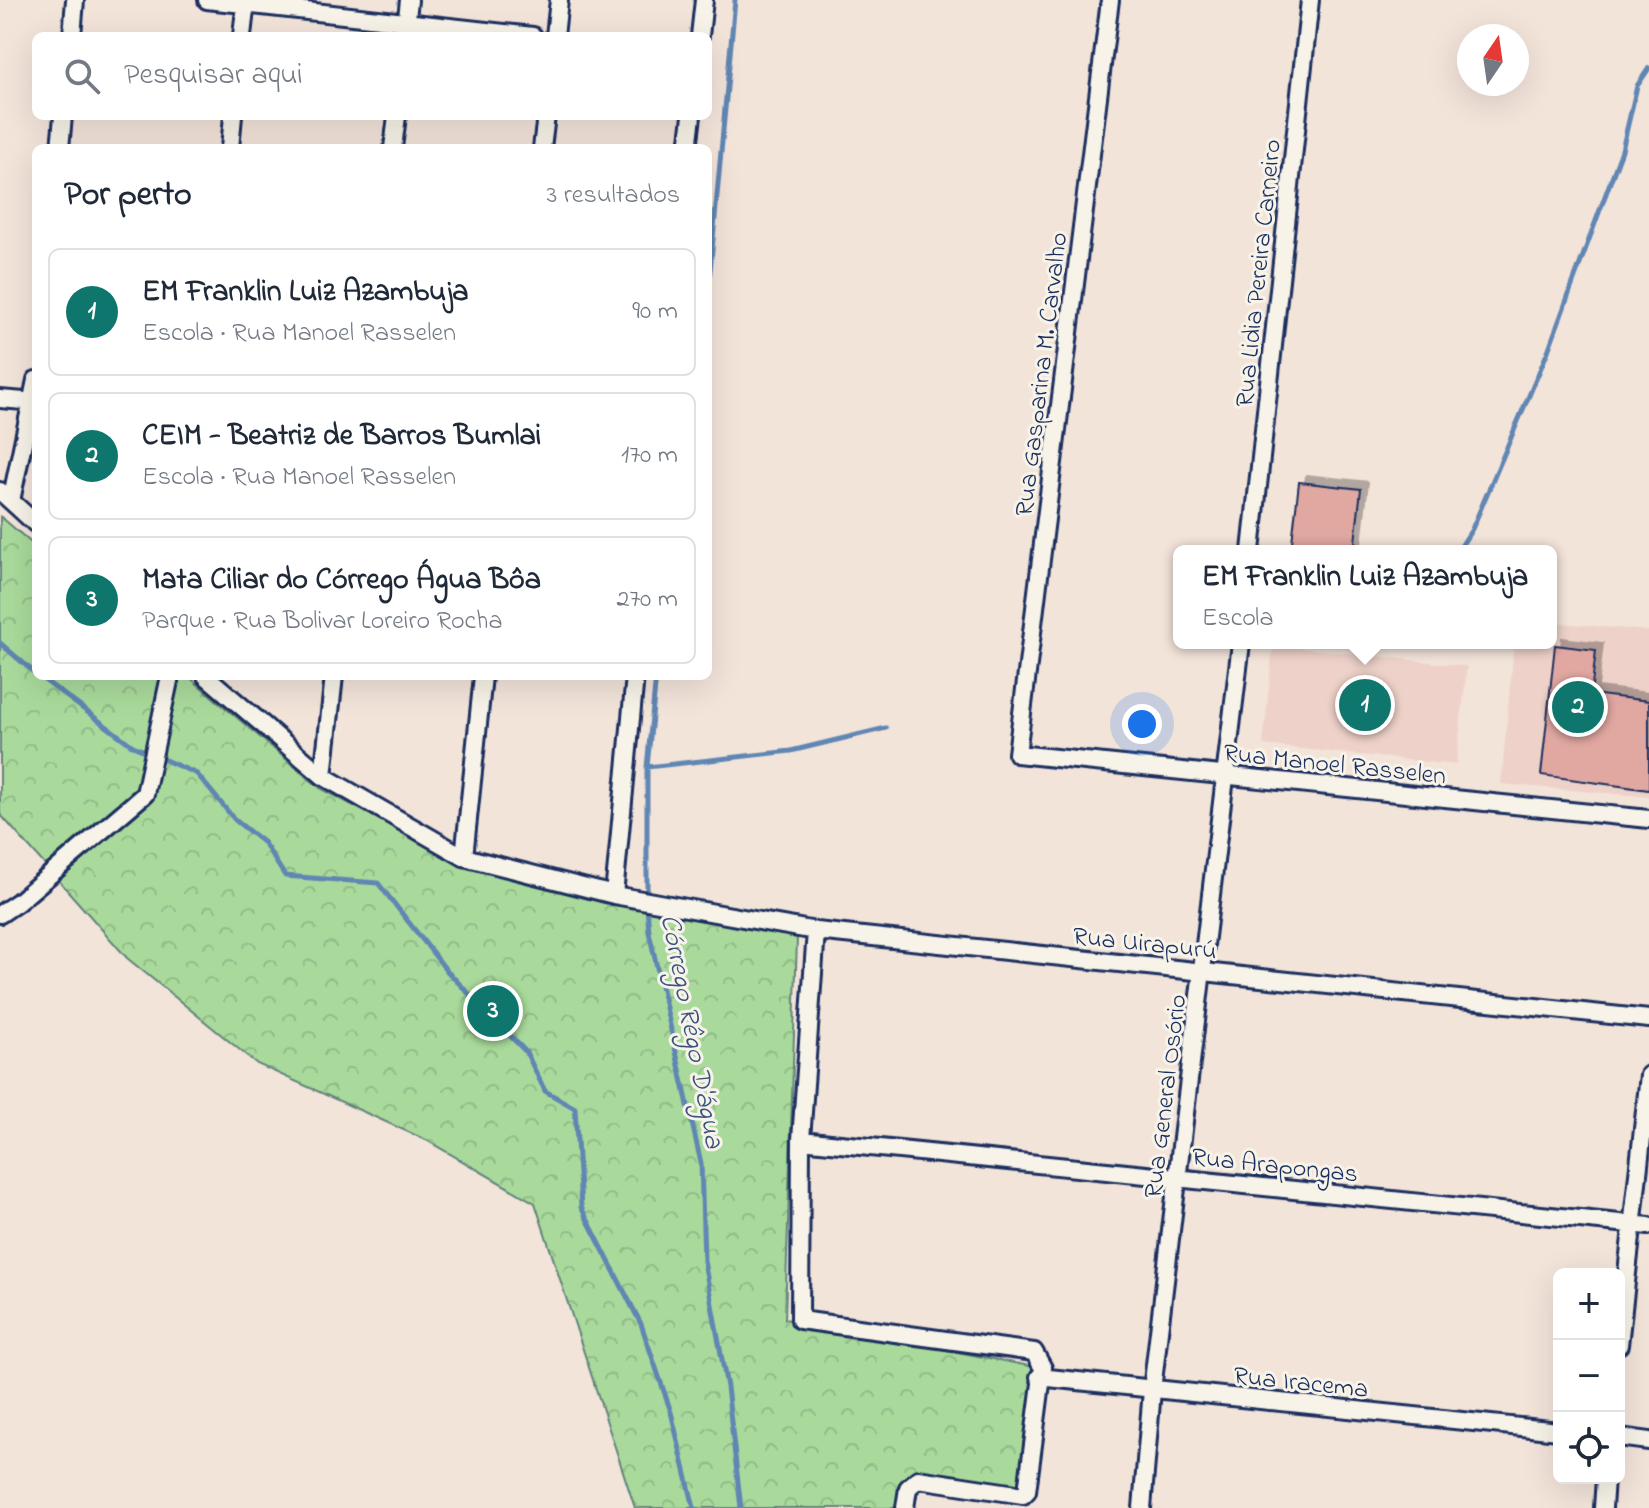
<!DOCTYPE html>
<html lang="pt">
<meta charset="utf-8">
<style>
:root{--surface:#fff;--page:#f6f6f7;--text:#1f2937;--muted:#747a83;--line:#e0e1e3;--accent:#0f766e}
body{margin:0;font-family:"Indie Flower",sans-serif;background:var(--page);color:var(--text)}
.controls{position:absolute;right:24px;bottom:24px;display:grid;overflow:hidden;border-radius:12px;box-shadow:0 8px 32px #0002}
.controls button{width:72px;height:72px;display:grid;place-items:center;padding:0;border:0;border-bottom:2px solid var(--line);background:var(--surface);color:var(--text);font:40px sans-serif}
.compass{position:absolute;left:1457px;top:24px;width:72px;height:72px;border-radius:50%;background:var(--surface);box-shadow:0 8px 32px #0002;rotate:13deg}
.you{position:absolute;left:1142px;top:724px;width:28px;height:28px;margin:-20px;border:6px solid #fff;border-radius:50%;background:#1a73e8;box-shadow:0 0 0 12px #1a73e833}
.badge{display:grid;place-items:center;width:52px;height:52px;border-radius:50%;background:var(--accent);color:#fff;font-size:26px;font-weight:700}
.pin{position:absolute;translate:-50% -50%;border:4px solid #fff;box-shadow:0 2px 8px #0006}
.popup{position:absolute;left:1173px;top:545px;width:384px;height:104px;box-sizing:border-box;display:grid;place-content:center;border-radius:12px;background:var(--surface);filter:drop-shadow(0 2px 6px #0005);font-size:26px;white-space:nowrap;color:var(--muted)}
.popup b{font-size:30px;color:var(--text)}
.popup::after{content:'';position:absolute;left:50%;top:100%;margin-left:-16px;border:16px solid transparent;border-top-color:var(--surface)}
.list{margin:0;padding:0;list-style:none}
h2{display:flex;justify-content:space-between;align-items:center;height:104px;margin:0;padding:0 32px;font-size:34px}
h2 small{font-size:26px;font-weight:400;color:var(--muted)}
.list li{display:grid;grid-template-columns:52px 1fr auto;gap:24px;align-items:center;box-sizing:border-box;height:128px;margin:0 16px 16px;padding:0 16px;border:2px solid var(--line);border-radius:12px}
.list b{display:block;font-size:30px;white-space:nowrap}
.list p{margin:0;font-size:26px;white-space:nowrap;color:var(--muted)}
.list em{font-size:26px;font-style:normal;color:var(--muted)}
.icon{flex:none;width:44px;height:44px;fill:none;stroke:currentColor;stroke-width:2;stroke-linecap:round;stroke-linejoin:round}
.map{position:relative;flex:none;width:1649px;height:1508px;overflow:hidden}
.search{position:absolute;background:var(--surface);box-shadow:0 8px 32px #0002;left:32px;top:32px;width:680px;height:88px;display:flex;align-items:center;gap:20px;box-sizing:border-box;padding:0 28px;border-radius:12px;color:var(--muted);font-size:30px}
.panel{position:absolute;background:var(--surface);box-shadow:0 8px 32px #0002;left:32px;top:144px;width:680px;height:536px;border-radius:12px}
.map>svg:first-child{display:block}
</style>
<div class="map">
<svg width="1649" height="1508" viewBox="0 0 1649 1508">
<defs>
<pattern id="park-crowns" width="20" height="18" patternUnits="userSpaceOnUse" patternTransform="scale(2)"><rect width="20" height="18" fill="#a9da9b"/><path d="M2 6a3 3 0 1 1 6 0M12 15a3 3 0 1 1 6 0" fill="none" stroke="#91bb88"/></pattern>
<filter id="shadow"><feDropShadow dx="7" dy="-7" stdDeviation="0" flood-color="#0004"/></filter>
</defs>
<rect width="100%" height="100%" fill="#f3e4da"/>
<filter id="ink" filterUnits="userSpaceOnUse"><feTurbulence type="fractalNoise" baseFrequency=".0125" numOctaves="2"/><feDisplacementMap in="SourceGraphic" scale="16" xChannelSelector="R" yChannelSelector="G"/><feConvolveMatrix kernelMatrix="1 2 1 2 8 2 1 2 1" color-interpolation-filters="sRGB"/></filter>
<g filter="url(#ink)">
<!-- built -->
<path fill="#eed2c9" d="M 1551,622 L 1649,631 L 1649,797 L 1501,784 L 1514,643 L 1551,643 Z
M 1273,645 L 1467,666 L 1456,765 L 1263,745 Z"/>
<!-- park -->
<path fill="url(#park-crowns)" stroke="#62847c" stroke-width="2" d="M 0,516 L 36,547 L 36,676 L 188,676 L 320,788 L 464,865 L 797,938 L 785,1319 L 1035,1367 L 1017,1492 L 910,1482 L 906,1508 L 635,1508 L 535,1203 L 426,1140 L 257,1064 L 127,958 L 0,814 Z"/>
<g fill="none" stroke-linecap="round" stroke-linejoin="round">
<!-- stream -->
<path stroke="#6186b3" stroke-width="5" d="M 708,293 L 735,0
M 1458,551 L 1472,529 L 1548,351 L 1622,150 L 1637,86 L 1649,68
M 0,643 L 36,674
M 39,676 L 133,746 L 197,774 L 235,820 L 264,843 L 285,876 L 378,883 L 447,971 L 526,1052 L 545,1091 L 575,1108 L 581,1207 L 641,1324 L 671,1412 L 694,1508
M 647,767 L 791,751 L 886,728
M 647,896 L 647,767 L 656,676
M 647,906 L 649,932 L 701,1163 L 704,1261 L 727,1387 L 741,1508"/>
</g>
<!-- building -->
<path fill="#e1a7a1" stroke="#1b2f5e" stroke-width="2" filter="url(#shadow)" d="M 1299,482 L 1361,489 L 1354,551 L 1291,551 Z
M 1555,645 L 1596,650 L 1591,694 L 1649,701 L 1649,790 L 1541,775 Z"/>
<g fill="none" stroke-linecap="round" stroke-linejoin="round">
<!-- minor casing -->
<g stroke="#1b2f5e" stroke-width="22">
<path id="minor" d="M 207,0 L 533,36
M 1110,0 L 1017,754 L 1649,819
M 72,36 L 75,0
M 242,36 L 246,0
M 405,36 L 409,0
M 555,36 L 559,0
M 700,36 L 704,0
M 60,148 L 63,116
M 230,148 L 233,116
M 393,148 L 397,116
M 542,148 L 546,116
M 688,148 L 692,116
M 0,399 L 36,402
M 0,491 L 36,524
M 11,501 L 36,380
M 1251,551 L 1310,0
M 206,676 L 323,776 L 464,857 L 614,895 L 816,931 L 1649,1019
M 323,776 L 334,676
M 464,857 L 483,676
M 614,895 L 635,676
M 0,914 L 18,902 L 145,794 L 170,676
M 816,931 L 801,1140 L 800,1320 L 1034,1352 L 1043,1368 L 1027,1491 L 1023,1495 L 918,1479 L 908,1488 L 905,1508
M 801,1140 L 1649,1226
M 1619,1345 L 1649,1075
M 1039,1377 L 1559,1431
M 1619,1437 L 1649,1441
M 1142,1508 L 1152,1390 L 1241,643
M 1603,1508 L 1605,1478"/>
</g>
<!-- minor -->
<use href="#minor" stroke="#f7f3e8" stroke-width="16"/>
</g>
</g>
<g text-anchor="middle" stroke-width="6" stroke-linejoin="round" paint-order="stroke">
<!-- street labels -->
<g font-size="26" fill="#1b2f5e" stroke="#f7f3e8">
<text transform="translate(1257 273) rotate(-84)" y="9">Rua Lidia Pereira Carneiro</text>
<text transform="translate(1040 374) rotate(-83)" y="9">Rua Gasparina M. Carvalho</text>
<text transform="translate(1335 763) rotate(6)" y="9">Rua Manoel Rasselen</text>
<text transform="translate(1145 942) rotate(6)" y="9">Rua Uirapurú</text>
<text transform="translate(1164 1096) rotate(-83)" y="9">Rua General Osório</text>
<text transform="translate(1275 1164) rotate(6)" y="9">Rua Arapongas</text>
<text transform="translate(1301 1381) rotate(6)" y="9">Rua Iracema</text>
</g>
<!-- water labels -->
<g font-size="28" font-style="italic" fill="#385381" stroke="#f7f3e8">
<text transform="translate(694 1031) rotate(79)" y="10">Córrego Rêgo D'água</text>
</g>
</g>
</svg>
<div class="controls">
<button>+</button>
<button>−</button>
<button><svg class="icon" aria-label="locate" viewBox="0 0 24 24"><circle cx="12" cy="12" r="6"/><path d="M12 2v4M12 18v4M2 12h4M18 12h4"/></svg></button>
</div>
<svg class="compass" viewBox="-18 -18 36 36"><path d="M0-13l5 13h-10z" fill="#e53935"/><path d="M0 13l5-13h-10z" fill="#747a83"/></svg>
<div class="you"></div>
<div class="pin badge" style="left:1365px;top:705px">1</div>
<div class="popup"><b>EM Franklin Luiz Azambuja</b>Escola</div>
<div class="pin badge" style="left:1578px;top:707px">2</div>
<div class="pin badge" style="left:493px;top:1011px">3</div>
<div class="search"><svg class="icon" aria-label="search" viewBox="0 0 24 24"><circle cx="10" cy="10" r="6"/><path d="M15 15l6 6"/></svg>Pesquisar aqui</div>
<section class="panel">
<h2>Por perto<small>3 resultados</small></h2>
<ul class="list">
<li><span class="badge">1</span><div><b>EM Franklin Luiz Azambuja</b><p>Escola · Rua Manoel Rasselen</p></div><em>90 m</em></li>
<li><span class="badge">2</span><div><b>CEIM - Beatriz de Barros Bumlai</b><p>Escola · Rua Manoel Rasselen</p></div><em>170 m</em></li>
<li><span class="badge">3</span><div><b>Mata Ciliar do Córrego Água Bôa</b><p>Parque · Rua Bolivar Loreiro Rocha</p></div><em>270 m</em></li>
</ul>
</section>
</div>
